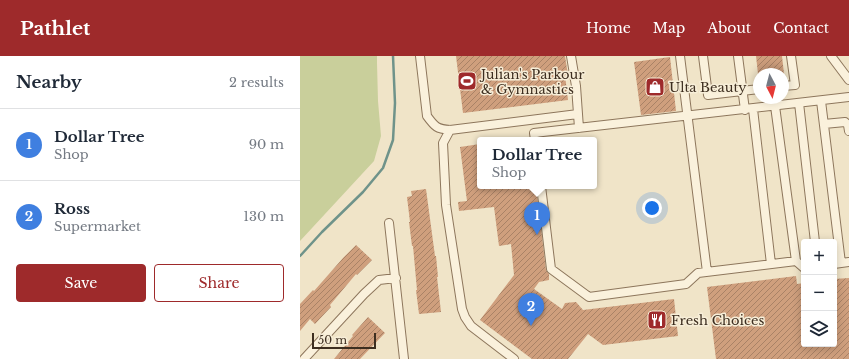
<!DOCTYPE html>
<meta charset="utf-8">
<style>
:root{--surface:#fff;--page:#f2f2f3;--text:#1f2937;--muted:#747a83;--line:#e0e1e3;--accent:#9e2a2b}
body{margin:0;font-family:"Libre Baskerville",serif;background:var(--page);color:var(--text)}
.controls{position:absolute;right:12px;bottom:12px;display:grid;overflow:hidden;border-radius:4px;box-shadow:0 2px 10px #0003}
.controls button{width:36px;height:36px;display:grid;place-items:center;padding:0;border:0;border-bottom:1px solid var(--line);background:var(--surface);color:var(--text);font:20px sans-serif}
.compass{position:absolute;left:453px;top:12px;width:36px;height:36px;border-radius:50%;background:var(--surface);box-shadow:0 2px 10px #0003;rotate:173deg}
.scale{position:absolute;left:12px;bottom:10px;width:64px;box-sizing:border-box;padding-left:4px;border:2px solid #3d2e20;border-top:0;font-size:11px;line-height:14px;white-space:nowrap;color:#3d2e20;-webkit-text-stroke:3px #f7eed8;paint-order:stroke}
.you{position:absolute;left:352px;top:152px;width:14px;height:14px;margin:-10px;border:3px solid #fff;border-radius:50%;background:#1a73e8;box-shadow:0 0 0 6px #1a73e833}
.badge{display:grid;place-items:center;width:26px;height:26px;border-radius:50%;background:var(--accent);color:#fff;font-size:13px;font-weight:700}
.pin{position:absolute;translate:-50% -33px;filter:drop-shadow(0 1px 2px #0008)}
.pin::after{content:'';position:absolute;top:21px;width:14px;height:12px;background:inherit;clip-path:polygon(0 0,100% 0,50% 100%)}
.popup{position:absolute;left:177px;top:81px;width:120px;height:52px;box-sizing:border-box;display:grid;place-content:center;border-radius:4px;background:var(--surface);filter:drop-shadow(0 1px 3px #0005);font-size:13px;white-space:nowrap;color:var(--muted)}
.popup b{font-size:15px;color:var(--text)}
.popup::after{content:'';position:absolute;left:50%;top:100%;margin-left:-8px;border:8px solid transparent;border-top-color:var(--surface)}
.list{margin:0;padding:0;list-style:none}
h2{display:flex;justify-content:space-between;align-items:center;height:52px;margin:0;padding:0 16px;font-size:17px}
h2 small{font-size:13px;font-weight:400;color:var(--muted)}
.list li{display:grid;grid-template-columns:26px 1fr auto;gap:12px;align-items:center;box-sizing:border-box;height:72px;padding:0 16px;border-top:1px solid var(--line)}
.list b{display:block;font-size:15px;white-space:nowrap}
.list p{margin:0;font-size:13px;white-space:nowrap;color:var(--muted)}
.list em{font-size:13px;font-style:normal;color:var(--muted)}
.actions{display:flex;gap:8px;padding:12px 16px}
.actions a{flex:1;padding:9px 0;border:1px solid var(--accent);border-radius:4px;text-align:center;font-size:14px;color:var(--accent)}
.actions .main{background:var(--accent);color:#fff}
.icon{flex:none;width:22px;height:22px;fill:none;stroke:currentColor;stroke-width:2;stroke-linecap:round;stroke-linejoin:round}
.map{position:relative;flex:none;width:549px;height:303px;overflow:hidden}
header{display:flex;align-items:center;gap:24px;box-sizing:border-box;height:56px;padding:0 20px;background:var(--accent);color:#fff}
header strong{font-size:19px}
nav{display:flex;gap:22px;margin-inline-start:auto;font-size:14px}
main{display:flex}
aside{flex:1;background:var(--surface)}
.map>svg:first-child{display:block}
</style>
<header>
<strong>Pathlet</strong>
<nav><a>Home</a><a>Map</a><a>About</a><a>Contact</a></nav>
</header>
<main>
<aside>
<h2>Nearby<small>2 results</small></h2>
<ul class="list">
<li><span class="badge" style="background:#3f7fe0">1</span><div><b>Dollar Tree</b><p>Shop</p></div><em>90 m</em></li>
<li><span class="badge" style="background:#3f7fe0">2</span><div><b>Ross</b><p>Supermarket</p></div><em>130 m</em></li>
</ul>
<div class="actions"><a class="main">Save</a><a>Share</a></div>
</aside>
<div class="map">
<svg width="549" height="303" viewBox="0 0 549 303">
<defs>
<pattern id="building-hatch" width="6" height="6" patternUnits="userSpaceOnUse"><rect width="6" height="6" fill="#cf9f7d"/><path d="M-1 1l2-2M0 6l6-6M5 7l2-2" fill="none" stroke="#a98266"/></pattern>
</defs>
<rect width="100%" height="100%" fill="#f0e4c8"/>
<!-- green -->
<path fill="#c9cf9b" d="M 0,0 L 77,0 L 77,7 L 78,45 L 81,80 L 74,105 L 0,185 Z"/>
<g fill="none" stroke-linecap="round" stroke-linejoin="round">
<!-- stream -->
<path stroke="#6f938a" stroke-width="2.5" d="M 0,200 L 22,176 L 63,136 L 83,112 L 93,84 L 95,47 L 93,0"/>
</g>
<!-- building -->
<path fill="url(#building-hatch)" d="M 156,0 L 265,0 L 268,19 L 265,19 L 268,44 L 163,57 Z
M 456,0 L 482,0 L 484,18 L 458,18 Z
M 370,1 L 376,55 L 341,59 L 334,6 Z
M 180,88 L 180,130 L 236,130 L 246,214 L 249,218 L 249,224 L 239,226 L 234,233 L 262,253 L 265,247 L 276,246 L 283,254 L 374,243 L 378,280 L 303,289 L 288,278 L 268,303 L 232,303 L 180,264 L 214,219 L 211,188 L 199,190 L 194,151 L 159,155 L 158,146 L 167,145 L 160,91 Z
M 126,133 L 135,200 L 136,200 L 138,221 L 137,221 L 141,256 L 119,258 L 116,234 L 117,234 L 113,190 L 112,190 L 109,166 L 110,166 L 107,141 L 112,140 L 111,135 Z
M 56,189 L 72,204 L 57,219 L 56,218 L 30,249 L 31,251 L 15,268 L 10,263 L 0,275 L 0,248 L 13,234 L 14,235 L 43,202 Z
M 496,220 L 497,228 L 504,227 L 504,288 L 534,288 L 534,223 L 549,222 L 549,303 L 416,303 L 407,231 Z
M 68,261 L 85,277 L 60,303 L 34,303 L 53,280 L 52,279 Z"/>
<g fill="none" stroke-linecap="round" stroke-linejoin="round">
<!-- minor casing -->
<g stroke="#8d765c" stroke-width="10">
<path id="minor" d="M 120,0 L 127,60 C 135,71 137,73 150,74 L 278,58
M 271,0 L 276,30 L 279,72
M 380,0 L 407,216
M 403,0 L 408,39 L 459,33
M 438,0 L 445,54
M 531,0 L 549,24
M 483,30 L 495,29 L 491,0
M 521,45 L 541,207
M 499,47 L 515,186
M 475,50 L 496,205
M 453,53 L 471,208
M 524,68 L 545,66 L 548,69 L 549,75
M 150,74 L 143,87 L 146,149 L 162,253 L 165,261 L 171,270 L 214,303
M 235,84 L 234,77 L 549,41
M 241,130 L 251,213 L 289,241 L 386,228 L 398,217 L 496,205 L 504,212
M 89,167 L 104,303
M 534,208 L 549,206
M 4,303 L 64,238 L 79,224 L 96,222"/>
</g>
<!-- minor -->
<use href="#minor" stroke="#faf1dc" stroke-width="8"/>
</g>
<!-- icons -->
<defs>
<g id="stadium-square" transform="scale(1)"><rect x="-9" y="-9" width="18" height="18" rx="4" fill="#9e2a2b" stroke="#f7eed8"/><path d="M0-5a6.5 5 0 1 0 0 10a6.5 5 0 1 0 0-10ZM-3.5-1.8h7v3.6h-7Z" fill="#fff"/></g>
<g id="shop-square" transform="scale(1)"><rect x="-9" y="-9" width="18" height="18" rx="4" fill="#9e2a2b" stroke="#f7eed8"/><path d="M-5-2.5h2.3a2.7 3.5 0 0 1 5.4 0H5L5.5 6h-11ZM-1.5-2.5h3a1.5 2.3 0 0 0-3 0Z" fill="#fff"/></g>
<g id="restaurant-square" transform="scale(1)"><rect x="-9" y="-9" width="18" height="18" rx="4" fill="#9e2a2b" stroke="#f7eed8"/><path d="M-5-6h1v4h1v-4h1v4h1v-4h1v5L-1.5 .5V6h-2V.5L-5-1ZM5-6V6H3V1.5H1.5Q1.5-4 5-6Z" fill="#fff"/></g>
</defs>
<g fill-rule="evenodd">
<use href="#stadium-square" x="167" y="25"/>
<use href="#shop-square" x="355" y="31"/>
<use href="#restaurant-square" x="357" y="264"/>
</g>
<g text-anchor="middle" stroke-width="3" stroke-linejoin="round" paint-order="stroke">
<!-- poi labels -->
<g font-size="13" fill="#3d2e20" stroke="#f7eed8" text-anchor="start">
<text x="181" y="23">Julian's Parkour<tspan x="181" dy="15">&amp; Gymnastics</tspan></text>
<text x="369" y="36">Ulta Beauty</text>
<text x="371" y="269">Fresh Choices</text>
</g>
</g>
</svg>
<div class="controls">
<button>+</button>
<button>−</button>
<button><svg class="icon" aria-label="layers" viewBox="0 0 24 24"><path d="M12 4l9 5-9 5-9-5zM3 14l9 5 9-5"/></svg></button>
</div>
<svg class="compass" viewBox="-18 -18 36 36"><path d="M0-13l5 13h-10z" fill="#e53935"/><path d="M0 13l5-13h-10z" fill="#747a83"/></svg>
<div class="scale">50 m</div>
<div class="you"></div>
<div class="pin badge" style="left:237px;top:179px;background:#3f7fe0">1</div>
<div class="popup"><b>Dollar Tree</b>Shop</div>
<div class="pin badge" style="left:231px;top:270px;background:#3f7fe0">2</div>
</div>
</main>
